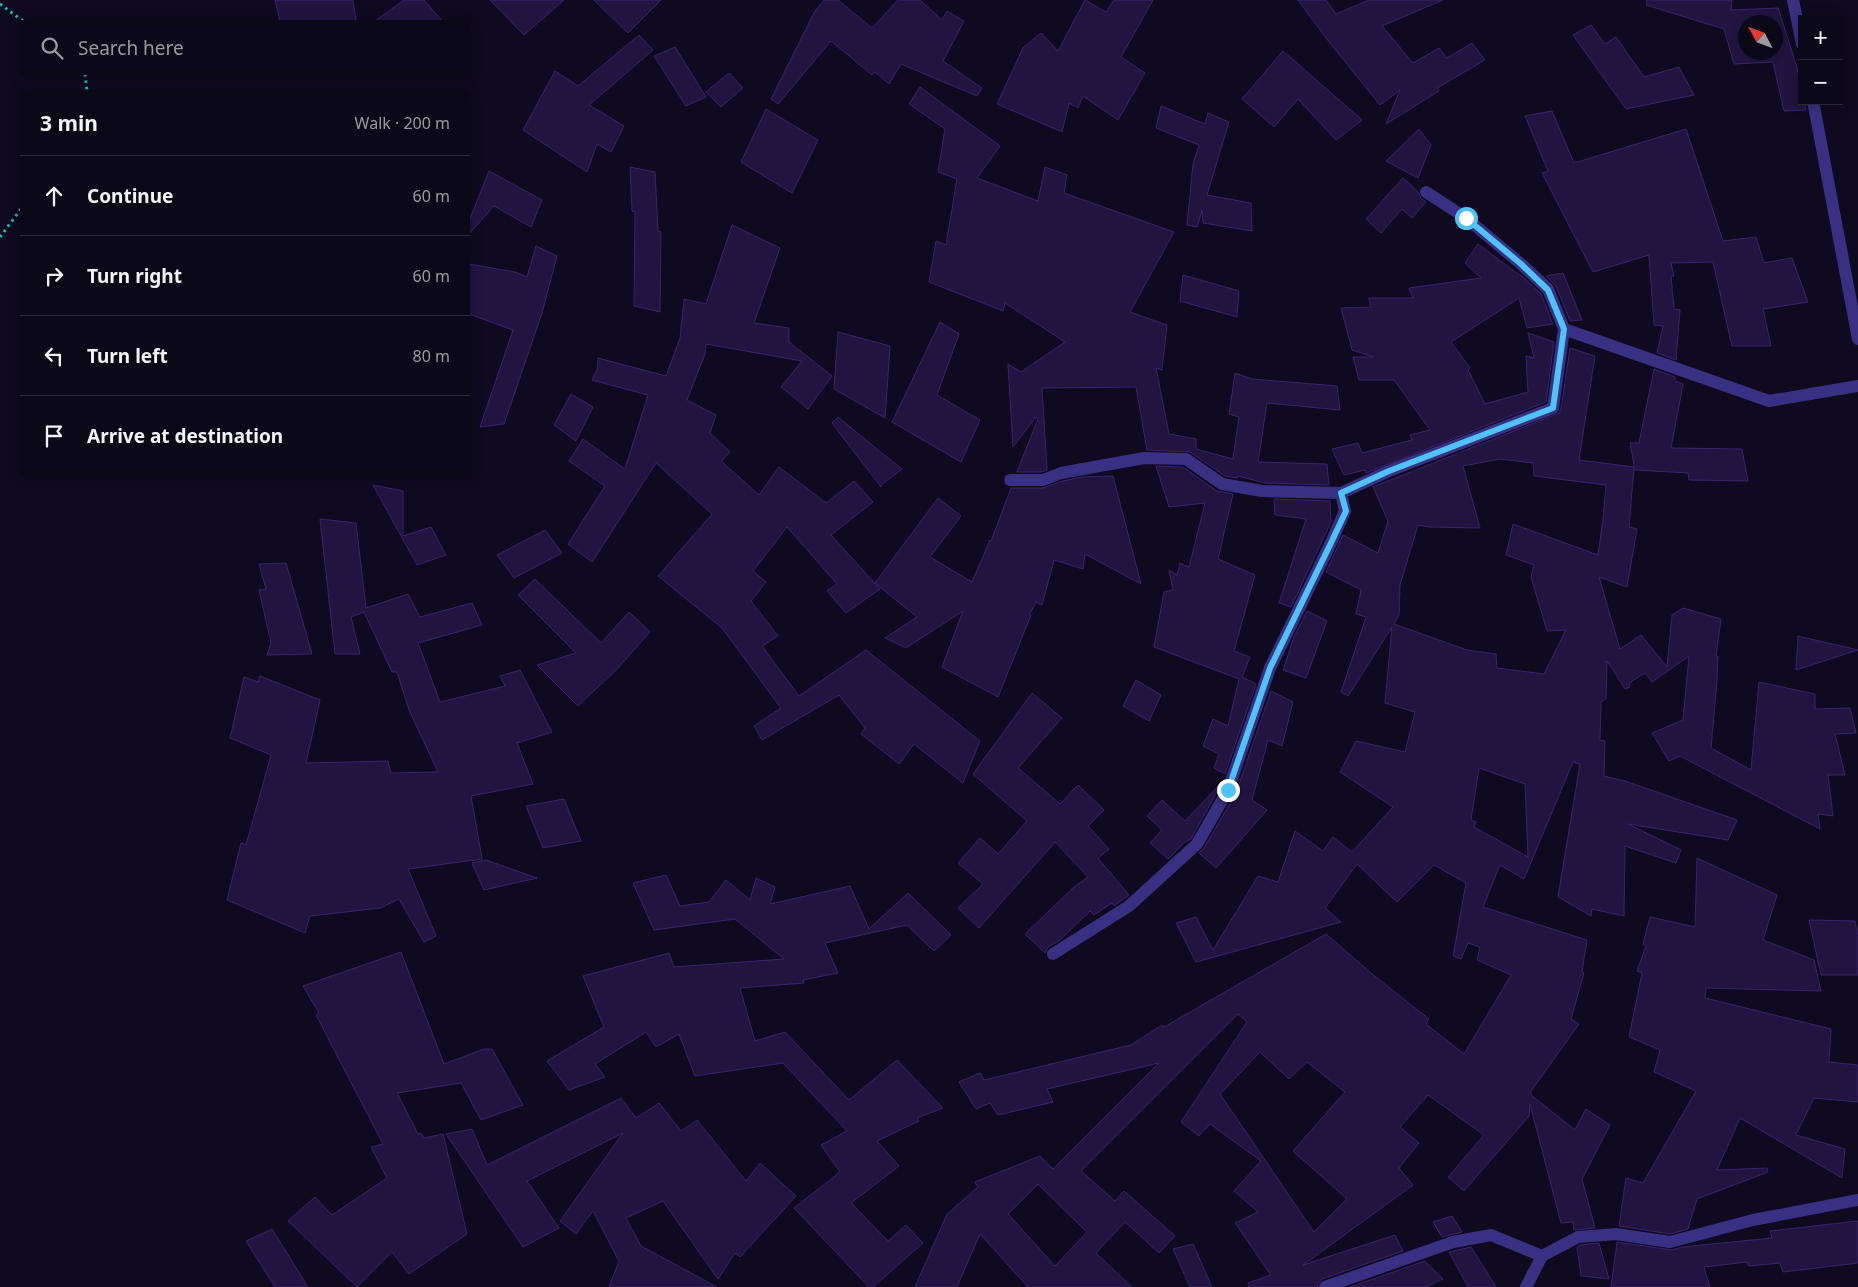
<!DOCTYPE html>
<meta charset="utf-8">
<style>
:root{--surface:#0b0817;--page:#141120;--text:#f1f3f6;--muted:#9a9aa1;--line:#2b2936}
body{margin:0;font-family:"Noto Sans",sans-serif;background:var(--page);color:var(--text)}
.controls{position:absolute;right:15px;top:15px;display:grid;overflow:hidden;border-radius:0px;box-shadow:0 2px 12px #0003}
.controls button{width:45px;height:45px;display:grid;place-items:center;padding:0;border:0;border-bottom:1px solid var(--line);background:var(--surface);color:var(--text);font:25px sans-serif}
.compass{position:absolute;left:1738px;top:15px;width:45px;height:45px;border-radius:50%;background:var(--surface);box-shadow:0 2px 12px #0003;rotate:311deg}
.stop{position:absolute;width:15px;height:15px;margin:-11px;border:4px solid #4fc3f7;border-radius:50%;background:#fff}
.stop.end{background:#4fc3f7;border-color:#fff;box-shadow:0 1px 5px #0008}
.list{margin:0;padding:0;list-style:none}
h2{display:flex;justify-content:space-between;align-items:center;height:65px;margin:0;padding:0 20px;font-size:21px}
h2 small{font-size:16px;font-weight:400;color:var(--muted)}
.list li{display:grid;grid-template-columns:32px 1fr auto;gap:15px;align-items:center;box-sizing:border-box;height:80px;padding:0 20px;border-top:1px solid var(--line)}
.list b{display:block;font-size:19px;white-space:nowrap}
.list em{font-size:16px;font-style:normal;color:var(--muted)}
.icon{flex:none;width:28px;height:28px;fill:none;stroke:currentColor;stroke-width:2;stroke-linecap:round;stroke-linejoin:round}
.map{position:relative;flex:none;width:1858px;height:1287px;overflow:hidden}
.search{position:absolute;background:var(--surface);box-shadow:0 2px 12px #0003;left:20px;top:20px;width:450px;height:55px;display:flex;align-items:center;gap:12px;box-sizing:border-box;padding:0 18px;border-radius:0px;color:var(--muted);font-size:19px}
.panel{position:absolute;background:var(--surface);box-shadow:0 2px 12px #0003;left:20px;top:90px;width:450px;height:385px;border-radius:0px}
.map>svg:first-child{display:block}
</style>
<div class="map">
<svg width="1858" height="1287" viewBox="0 0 1858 1287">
<rect width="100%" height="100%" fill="#0f0a1f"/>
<!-- building -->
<path fill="#211441" stroke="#392370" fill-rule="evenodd" d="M 275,0 L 353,0 L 356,21 L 280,21 Z
M 404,0 L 424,0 L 442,21 L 375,21 Z
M 490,0 L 564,0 L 524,35 Z
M 594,0 L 661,0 L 628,33 Z
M 824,0 L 838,0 L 872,28 L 898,0 L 920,0 L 942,20 L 947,11 L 964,21 L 943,61 L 982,88 L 977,96 L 901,64 L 889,84 L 875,72 L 872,75 L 831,41 L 778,104 L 771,99 L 815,11 Z
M 1085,0 L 1106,12 L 1114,0 L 1153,0 L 1121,57 L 1145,73 L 1118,120 L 1083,96 L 1078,108 L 1069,103 L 1062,132 L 997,104 L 1023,48 L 1041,33 L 1058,51 Z
M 1298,0 L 1326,0 L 1336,14 L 1369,0 L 1443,0 L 1382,26 L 1413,63 L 1439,48 L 1447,58 L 1472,43 L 1485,60 L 1437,88 L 1439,91 L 1386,124 L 1400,90 L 1380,105 L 1326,38 Z
M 1647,0 L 1732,0 L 1731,10 L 1778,8 L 1796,64 L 1802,91 L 1802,101 L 1804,101 L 1806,110 L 1784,111 L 1773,62 L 1734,64 L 1724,29 L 1646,5 ZM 1746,22 L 1776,22 L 1776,52 L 1746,52 Z
M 1591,25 L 1605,44 L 1616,37 L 1644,77 L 1679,67 L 1694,95 L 1626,109 L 1573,35 Z
M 639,35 L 653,50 L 589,105 L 624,126 L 611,152 L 597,144 L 587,172 L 523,130 L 555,71 L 578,86 Z
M 675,47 L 706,97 L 686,106 L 654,56 Z
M 1283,51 L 1362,120 L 1336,140 L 1298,99 L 1274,127 L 1242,99 Z
M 729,73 L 743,88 L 721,107 L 706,92 Z
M 920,87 L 1000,146 L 977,178 L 1038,201 L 1045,167 L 1067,175 L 1064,193 L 1174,232 L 1130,312 L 1167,325 L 1162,370 L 1156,368 L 1169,434 L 1196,439 L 1196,449 L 1233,459 L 1239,417 L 1229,414 L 1235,373 L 1252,379 L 1337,386 L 1340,410 L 1267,403 L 1258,462 L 1327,464 L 1329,485 L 1265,483 L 1238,476 L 1237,478 L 1225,476 L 1190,452 L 1147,450 L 1136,387 L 1042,388 L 1047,470 L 1041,472 L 1017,472 L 1038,419 L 1036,417 L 1013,447 L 1008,364 L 1021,372 L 1065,342 L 1005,303 L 1003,311 L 929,282 L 936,241 L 946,245 L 957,179 L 938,172 L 945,129 L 909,104 Z
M 1161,106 L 1205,124 L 1208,113 L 1229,122 L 1207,195 L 1251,203 L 1252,231 L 1203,223 L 1202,210 L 1197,227 L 1187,225 L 1193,164 L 1199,145 L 1156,128 Z
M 766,109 L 818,140 L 792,193 L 741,162 Z
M 1552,111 L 1574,163 L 1686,129 L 1723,241 L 1756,237 L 1764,263 L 1792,258 L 1808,302 L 1763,309 L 1771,346 L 1732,346 L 1713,262 L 1671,263 L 1674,276 L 1671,276 L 1674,309 L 1680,310 L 1676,360 L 1657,353 L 1663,326 L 1654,325 L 1649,255 L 1593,272 L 1542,173 L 1548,171 L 1525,116 Z
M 1419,129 L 1431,145 L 1418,178 L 1386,161 Z
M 630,167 L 655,172 L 658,231 L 661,232 L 660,312 L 634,306 L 635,212 L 632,211 Z
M 489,171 L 542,200 L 531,227 L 494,206 L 469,234 L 469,221 Z
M 1403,178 L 1418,192 L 1421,198 L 1426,202 L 1412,218 L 1402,209 L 1381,233 L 1366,219 Z
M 732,225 L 780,248 L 754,323 L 789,328 L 789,342 L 832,376 L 808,409 L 781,387 L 802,361 L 706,344 L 705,354 L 687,400 L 716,415 L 710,433 L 730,452 L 721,461 L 759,495 L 779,467 L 826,503 L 854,481 L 873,502 L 831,535 L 880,589 L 846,613 L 827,591 L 837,584 L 787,527 L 753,571 L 766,582 L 751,601 L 778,636 L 762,646 L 799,696 L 866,650 L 980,741 L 963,783 L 914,744 L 899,764 L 861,734 L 865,728 L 839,695 L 762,740 L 754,726 L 781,708 L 722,628 L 658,576 L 712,514 L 656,463 L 592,562 L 568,544 L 605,486 L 569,461 L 583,439 L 625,469 L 648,395 L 592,380 L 597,370 L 598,358 L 666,376 L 680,338 L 684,299 L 706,304 Z
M 1478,244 L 1525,279 L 1541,294 L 1553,324 L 1527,328 L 1519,298 L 1451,342 L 1470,368 L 1468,370 L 1485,404 L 1528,392 L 1526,356 L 1534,358 L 1528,333 L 1554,342 L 1546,402 L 1366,473 L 1365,470 L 1344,475 L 1332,449 L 1358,443 L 1362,453 L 1412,440 L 1410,435 L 1430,430 L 1394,380 L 1359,380 L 1353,357 L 1374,357 L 1352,350 L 1341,308 L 1371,307 L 1369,298 L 1413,298 L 1409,288 L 1481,278 L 1465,263 Z
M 536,246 L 557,256 L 542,313 L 504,424 L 480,427 L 513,330 L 469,314 L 469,264 L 515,272 L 527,277 Z
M 1563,273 L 1582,320 L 1570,321 L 1556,286 L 1546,276 Z
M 1183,275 L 1239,291 L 1237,317 L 1180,301 Z
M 940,322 L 959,334 L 937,395 L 980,420 L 961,462 L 892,422 Z
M 838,332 L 890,346 L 885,418 L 834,389 Z
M 1570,348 L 1595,356 L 1579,460 L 1634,467 L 1629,527 L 1637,529 L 1627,587 L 1599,577 L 1620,649 L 1641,635 L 1667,667 L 1672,615 L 1683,608 L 1721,619 L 1716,656 L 1718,656 L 1717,681 L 1711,748 L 1751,770 L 1759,682 L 1815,694 L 1815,709 L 1850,708 L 1856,733 L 1835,734 L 1845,775 L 1828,775 L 1833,816 L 1818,814 L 1820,829 L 1680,756 L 1669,761 L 1652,733 L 1683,720 L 1689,656 L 1652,682 L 1645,673 L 1629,683 L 1630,687 L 1625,689 L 1607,661 L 1606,699 L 1601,702 L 1600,740 L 1605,741 L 1604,776 L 1625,781 L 1737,820 L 1728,840 L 1628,824 L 1681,850 L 1676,863 L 1625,846 L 1624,916 L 1592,909 L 1591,916 L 1558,897 L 1580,764 L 1573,762 L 1524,879 L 1500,865 L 1483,907 L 1587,940 L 1582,972 L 1584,973 L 1571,1019 L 1579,1024 L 1531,1091 L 1531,1095 L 1575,1130 L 1586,1109 L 1610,1125 L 1582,1179 L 1595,1228 L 1574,1230 L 1573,1222 L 1561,1223 L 1530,1104 L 1529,1116 L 1464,1191 L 1448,1177 L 1484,1135 L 1428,1095 L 1400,1127 L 1419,1143 L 1399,1168 L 1413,1185 L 1303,1265 L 1395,1235 L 1403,1251 L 1322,1279 L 1319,1282 L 1317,1287 L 1249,1287 L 1248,1283 L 1271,1275 L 1235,1223 L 1258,1212 L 1234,1191 L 1261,1161 L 1210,1124 L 1199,1136 L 1181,1122 L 1247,1022 L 1238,1014 L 1081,1171 L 1115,1201 L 1124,1191 L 1175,1236 L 1159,1253 L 1125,1222 L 1096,1253 L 1132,1287 L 1028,1287 L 980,1234 L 957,1287 L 915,1287 L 947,1214 L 978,1187 L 975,1182 L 1040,1156 L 1053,1169 L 1159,1063 L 1047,1089 L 1053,1102 L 998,1115 L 990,1103 L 976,1109 L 959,1082 L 980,1073 L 984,1080 L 1131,1045 L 1162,1025 L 1164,1027 L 1326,934 L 1371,973 L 1429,1019 L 1426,1024 L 1464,1054 L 1511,975 L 1477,960 L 1480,947 L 1468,943 L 1461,959 L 1453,956 L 1466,883 L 1434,865 L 1397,902 L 1357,864 L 1325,908 L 1341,922 L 1196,962 L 1176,923 L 1196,917 L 1213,950 L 1258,876 L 1278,882 L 1295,831 L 1323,851 L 1333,837 L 1352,852 L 1393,807 L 1340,772 L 1356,741 L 1405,752 L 1415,712 L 1385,703 L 1392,627 L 1348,696 L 1341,692 L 1366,617 L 1356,614 L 1361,590 L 1326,572 L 1343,535 L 1378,553 L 1388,521 L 1373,487 L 1559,413 L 1561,409 ZM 1500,459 L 1533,463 L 1534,476 L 1606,485 L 1603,519 L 1598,555 L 1513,524 L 1506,555 L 1534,565 L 1531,577 L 1547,631 L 1566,630 L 1544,674 L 1497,668 L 1496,654 L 1467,650 L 1394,624 L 1399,615 L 1400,585 L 1418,525 L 1428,527 L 1480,528 L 1463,466 ZM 1479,768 L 1525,784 L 1528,857 L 1474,827 L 1476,822 L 1471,820 ZM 1260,1052 L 1289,1079 L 1307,1062 L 1345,1092 L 1293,1151 L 1347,1199 L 1314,1232 L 1220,1094 ZM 1038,1184 L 1087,1232 L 1055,1266 L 1008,1214 Z
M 1654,369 L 1675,377 L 1675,381 L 1683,384 L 1671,448 L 1742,449 L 1748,481 L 1689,480 L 1688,473 L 1635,470 L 1630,443 L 1639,443 Z
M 571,394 L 593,407 L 576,441 L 554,425 Z
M 838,417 L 883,454 L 902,469 L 881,485 L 881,487 L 832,423 Z
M 1156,466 L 1183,467 L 1217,491 L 1233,494 L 1218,559 L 1255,575 L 1234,651 L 1250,657 L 1242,677 L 1256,684 L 1225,774 L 1214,768 L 1219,754 L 1203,746 L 1213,719 L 1228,726 L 1239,679 L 1154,647 L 1164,592 L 1173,590 L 1169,570 L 1177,575 L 1180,563 L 1189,567 L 1205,503 L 1169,507 Z
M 1113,476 L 1141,584 L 1085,554 L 1083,569 L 1054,560 L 1042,605 L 1036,602 L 1029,615 L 1031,615 L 998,697 L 942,667 L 963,611 L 906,648 L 885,638 L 917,617 L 875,583 L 938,498 L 961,516 L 930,557 L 972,582 L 990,540 L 991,541 L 1011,488 L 1043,488 L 1063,481 L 1082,477 Z
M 373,485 L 403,491 L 403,536 L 431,527 L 446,555 L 417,565 Z
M 1274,499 L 1330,501 L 1331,522 L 1291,607 L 1279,603 L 1306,519 L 1275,515 Z
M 320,519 L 356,523 L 366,608 L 408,594 L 420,617 L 472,603 L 482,625 L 418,643 L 440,702 L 505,686 L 500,676 L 520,670 L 552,732 L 517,743 L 533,784 L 471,796 L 482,859 L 408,869 L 436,936 L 424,942 L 399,899 L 380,908 L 310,916 L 305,933 L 227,900 L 241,843 L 246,845 L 271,755 L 230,738 L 244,677 L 258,682 L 260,676 L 320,700 L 306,763 L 388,761 L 391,773 L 438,772 L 409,710 L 397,672 L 392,672 L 364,612 L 351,617 L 360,654 L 335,654 Z
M 545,530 L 562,553 L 514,578 L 497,555 Z
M 286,563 L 312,654 L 267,655 L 271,643 L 259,590 L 266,589 L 259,564 Z
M 535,579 L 601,643 L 629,612 L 650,632 L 617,669 L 578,706 L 537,665 L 576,653 L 518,595 Z
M 1307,611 L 1327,621 L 1306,678 L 1283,670 L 1294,637 Z
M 1798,636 L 1858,650 L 1796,670 Z
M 1136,680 L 1161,695 L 1149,721 L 1123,706 Z
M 1271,691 L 1293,702 L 1282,746 L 1268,740 L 1252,800 L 1267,810 L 1216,868 L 1199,853 L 1204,848 L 1236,793 Z
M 1032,693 L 1062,718 L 1018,768 L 1060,804 L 1078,785 L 1104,810 L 1088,826 L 1109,849 L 1098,858 L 1129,895 L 1114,906 L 1112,903 L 1094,915 L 1090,911 L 1060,940 L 1048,947 L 1045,953 L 1025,934 L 1075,886 L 1088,877 L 1055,842 L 979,928 L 958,908 L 983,884 L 958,863 L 980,838 L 998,854 L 1027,821 L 973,774 Z
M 1223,781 L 1191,839 L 1185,842 L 1168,859 L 1150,843 L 1162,830 L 1147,816 L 1162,800 L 1185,821 Z
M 564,799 L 581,841 L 543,848 L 526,806 Z
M 1697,858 L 1777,895 L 1763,940 L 1814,960 L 1821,991 L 1706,988 L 1705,998 L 1831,1029 L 1829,1062 L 1858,1065 L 1858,1102 L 1814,1098 L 1796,1135 L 1845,1149 L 1842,1178 L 1740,1118 L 1717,1170 L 1767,1168 L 1768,1172 L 1697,1199 L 1688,1229 L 1670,1234 L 1619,1226 L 1626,1178 L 1643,1183 L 1696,1091 L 1654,1072 L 1660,1050 L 1629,1037 L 1642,973 L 1637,971 L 1646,946 L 1643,944 L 1650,917 L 1695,927 Z
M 486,860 L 537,878 L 484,890 L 472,863 Z
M 666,875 L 680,906 L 709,902 L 726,880 L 750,900 L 756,878 L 775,887 L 770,904 L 850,886 L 869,929 L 908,893 L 951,935 L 934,951 L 907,925 L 825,943 L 838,973 L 803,980 L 804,983 L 740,988 L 755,1041 L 785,1032 L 849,1100 L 897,1060 L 943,1108 L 917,1118 L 919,1121 L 877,1141 L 899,1166 L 851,1203 L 888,1241 L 906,1225 L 923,1243 L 873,1287 L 869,1287 L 794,1208 L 840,1172 L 821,1145 L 847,1131 L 783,1063 L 695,1076 L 679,1034 L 656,1047 L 646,1032 L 595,1064 L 605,1077 L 569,1090 L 547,1061 L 604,1027 L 583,976 L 669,953 L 674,967 L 784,959 L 735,919 L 654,930 L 633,883 Z
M 1809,920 L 1855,921 L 1858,936 L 1858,975 L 1821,975 Z
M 401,952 L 444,1064 L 484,1049 L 492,1049 L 523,1105 L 481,1120 L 461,1083 L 397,1093 L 418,1134 L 421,1133 L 424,1138 L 443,1134 L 467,1234 L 409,1274 L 392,1252 L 357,1287 L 288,1221 L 315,1197 L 332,1215 L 387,1178 L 371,1147 L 383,1144 L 316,1015 L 319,1013 L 303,986 Z
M 621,1098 L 636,1118 L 659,1103 L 681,1131 L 697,1120 L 746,1181 L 760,1163 L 796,1196 L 740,1257 L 735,1253 L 718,1279 L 663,1201 L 626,1218 L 641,1246 L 717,1287 L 609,1287 L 619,1261 L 593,1211 L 576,1234 L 560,1221 L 623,1133 L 527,1181 L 559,1228 L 523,1247 L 446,1134 L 472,1129 L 487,1165 Z
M 1452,1216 L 1462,1232 L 1442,1237 L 1433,1222 Z
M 1858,1221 L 1858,1263 L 1783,1272 L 1780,1263 L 1749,1266 L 1747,1262 L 1704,1267 L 1710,1287 L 1611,1287 L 1617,1242 L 1672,1250 L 1682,1247 L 1772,1238 L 1770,1231 Z
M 272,1229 L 308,1287 L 275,1287 L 246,1241 Z
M 1599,1243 L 1609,1279 L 1581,1276 L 1577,1247 L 1580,1245 Z
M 1193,1244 L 1212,1287 L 1190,1287 L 1173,1249 Z
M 1471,1247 L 1496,1287 L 1468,1287 L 1449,1252 Z
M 1425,1261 L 1443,1279 L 1426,1287 L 1350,1287 Z"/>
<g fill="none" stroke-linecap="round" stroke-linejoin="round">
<!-- path -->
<path stroke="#20b7ba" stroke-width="3" stroke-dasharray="2.5 4" stroke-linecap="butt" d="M 0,4 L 23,21
M 85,74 L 87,91
M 0,237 L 21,209"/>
<!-- minor -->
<path stroke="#3a3083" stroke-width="12" d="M 1793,0 L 1802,44
M 1813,101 L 1858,339
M 1564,329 L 1769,401 L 1858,386
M 1010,480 L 1043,480 L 1061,473 L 1144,458 L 1186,459 L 1222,484 L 1262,491 L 1341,493 L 1389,471 L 1553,408 L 1564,329 L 1548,289 L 1521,264 L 1466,218 L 1426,192
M 1053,954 L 1129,906 L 1197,844 L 1228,790 L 1270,668 L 1329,547 L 1345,511 L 1341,493"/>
<!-- tertiary -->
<path stroke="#3a3083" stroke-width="12" d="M 1325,1287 L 1453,1242 L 1491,1235 L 1542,1256
M 1526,1287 L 1542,1256 L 1578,1237 L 1616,1234 L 1670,1242 L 1753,1220 L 1858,1200"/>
</g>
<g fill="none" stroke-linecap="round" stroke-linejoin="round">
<!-- route -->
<path stroke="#4fc3f7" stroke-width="6" d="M 1228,790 L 1270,668 L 1329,547 L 1346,511 L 1341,493 L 1389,471 L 1553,408 L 1564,329 L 1548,290 L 1521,264 L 1466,218"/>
</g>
</svg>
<div class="controls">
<button>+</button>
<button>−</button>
</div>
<svg class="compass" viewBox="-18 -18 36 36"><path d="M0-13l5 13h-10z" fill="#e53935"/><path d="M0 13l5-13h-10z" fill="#9a9aa1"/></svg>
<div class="stop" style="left:1466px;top:218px"></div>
<div class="stop end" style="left:1228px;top:790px"></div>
<div class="search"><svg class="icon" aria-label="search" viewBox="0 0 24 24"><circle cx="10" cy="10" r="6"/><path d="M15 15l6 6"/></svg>Search here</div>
<section class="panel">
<h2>3 min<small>Walk · 200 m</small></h2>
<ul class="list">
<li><svg class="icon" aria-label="ahead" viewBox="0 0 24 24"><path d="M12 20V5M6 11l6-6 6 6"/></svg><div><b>Continue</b></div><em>60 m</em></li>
<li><svg class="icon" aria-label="right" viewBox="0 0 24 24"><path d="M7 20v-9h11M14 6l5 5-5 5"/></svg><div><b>Turn right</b></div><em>60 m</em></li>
<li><svg class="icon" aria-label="left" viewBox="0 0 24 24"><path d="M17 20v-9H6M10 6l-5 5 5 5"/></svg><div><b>Turn left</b></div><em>80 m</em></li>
<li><svg class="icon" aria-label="arrive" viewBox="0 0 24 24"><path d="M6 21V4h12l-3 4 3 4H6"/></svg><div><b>Arrive at destination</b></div></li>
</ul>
</section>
</div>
